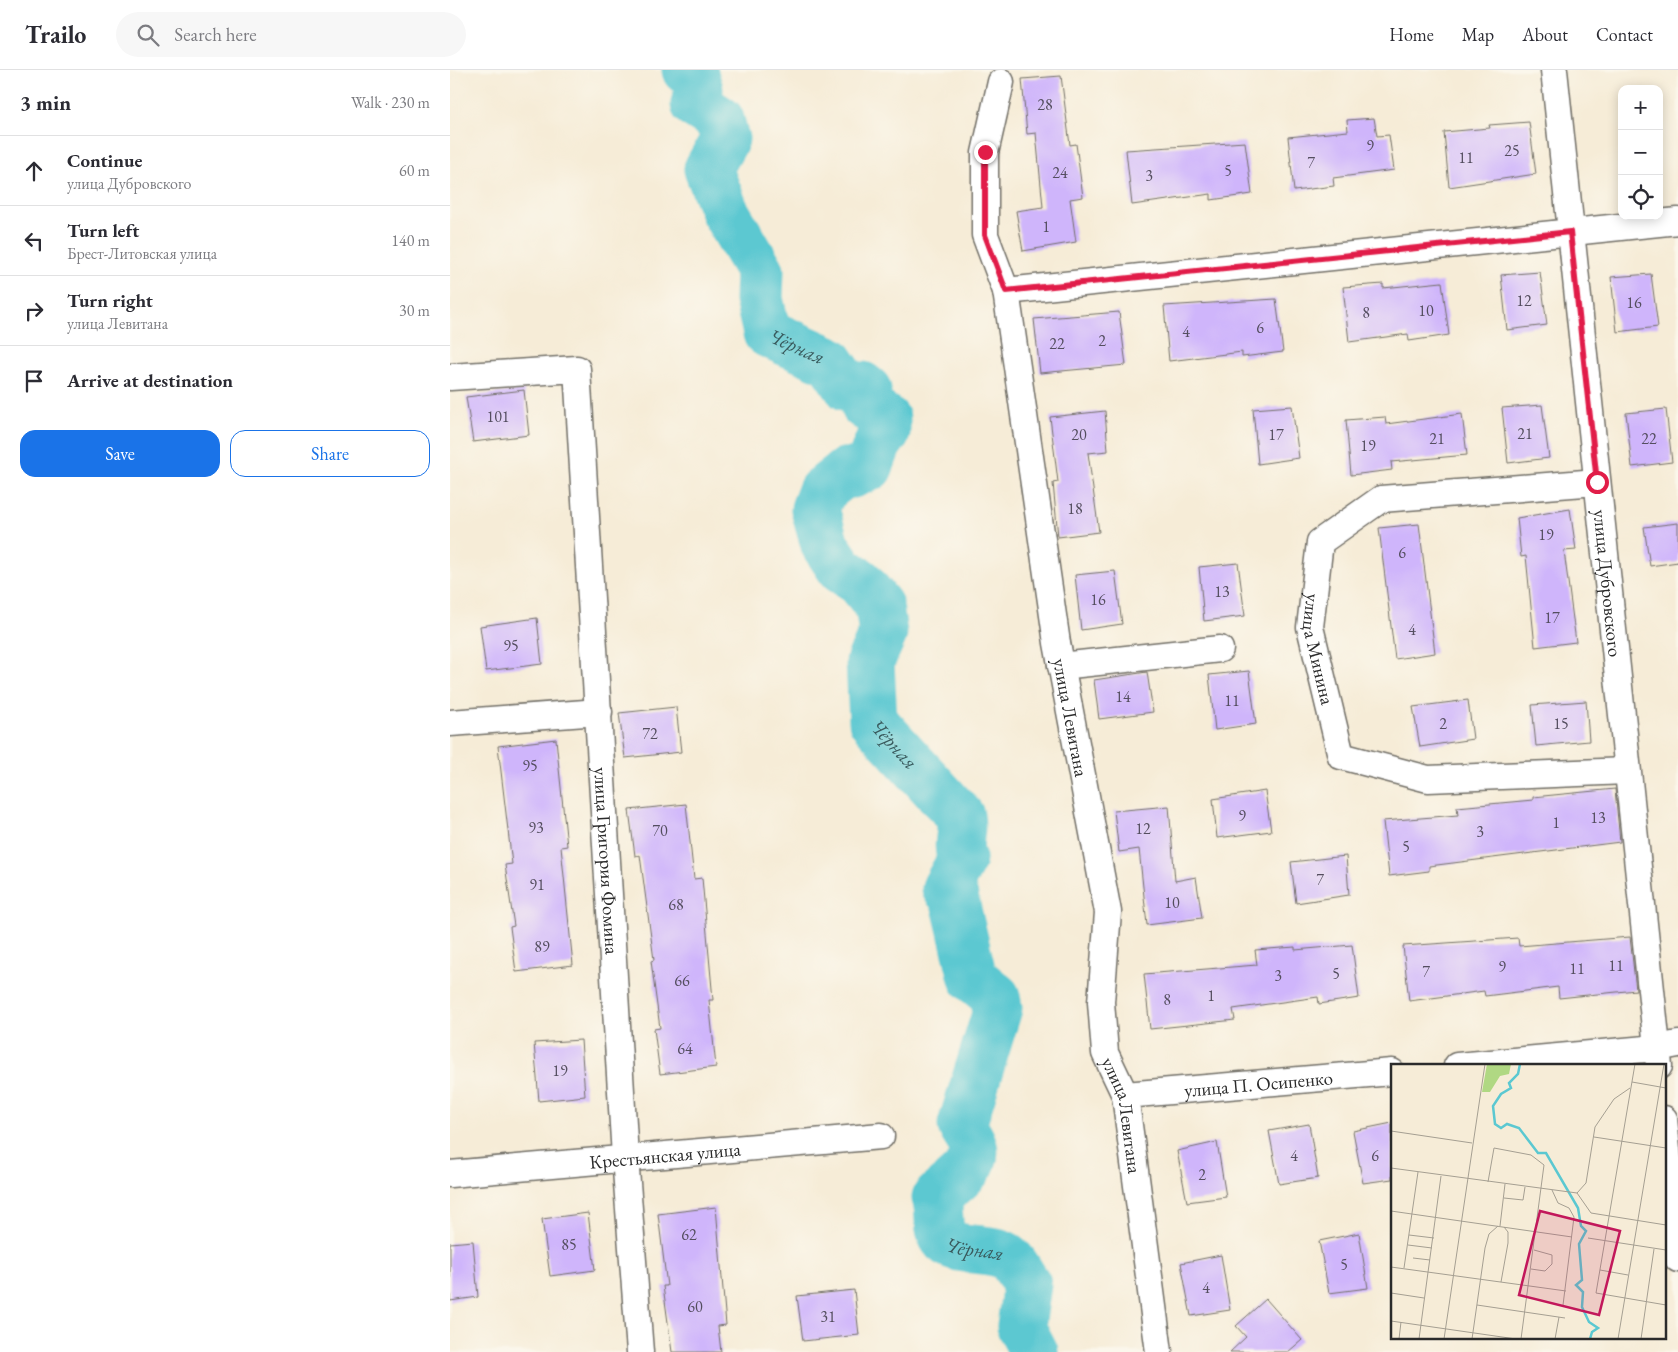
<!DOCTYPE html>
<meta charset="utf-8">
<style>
:root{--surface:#fff;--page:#f7f7f7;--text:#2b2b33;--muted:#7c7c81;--line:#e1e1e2;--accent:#1a73e8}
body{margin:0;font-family:"EB Garamond",serif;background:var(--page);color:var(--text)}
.controls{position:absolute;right:15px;top:15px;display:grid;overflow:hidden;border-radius:10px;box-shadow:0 2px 12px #0003}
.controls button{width:45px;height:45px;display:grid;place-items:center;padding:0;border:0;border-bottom:1px solid var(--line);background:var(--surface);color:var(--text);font:25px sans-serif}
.stop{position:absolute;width:15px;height:15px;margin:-11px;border:4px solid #e11d48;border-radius:50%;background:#fff}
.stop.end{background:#e11d48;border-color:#fff;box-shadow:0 1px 5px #0008}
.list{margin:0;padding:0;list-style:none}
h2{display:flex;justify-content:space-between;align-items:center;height:65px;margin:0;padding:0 20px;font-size:21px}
h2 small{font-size:16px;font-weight:400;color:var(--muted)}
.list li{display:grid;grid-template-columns:32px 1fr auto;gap:15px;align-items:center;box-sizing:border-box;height:70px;padding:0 20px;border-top:1px solid var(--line)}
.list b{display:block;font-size:19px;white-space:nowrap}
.list p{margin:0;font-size:16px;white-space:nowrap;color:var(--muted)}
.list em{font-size:16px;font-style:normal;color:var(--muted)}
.actions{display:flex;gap:10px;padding:15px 20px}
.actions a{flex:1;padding:11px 0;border:1px solid var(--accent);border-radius:15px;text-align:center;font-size:18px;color:var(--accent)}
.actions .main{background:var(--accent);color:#fff}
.icon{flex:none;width:28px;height:28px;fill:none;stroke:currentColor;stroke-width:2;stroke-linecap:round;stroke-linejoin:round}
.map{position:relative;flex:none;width:1228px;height:1282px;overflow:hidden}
header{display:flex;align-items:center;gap:30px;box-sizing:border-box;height:70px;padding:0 25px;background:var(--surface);border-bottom:1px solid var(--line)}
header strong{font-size:24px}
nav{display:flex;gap:28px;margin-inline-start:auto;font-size:18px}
.search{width:350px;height:45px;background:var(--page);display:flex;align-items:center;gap:12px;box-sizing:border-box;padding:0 18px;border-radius:28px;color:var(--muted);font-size:19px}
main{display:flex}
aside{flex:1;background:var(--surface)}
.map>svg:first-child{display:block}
</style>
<header>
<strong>Trailo</strong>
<div class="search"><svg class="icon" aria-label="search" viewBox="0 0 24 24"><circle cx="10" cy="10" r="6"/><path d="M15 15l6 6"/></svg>Search here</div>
<nav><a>Home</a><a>Map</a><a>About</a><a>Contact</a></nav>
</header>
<main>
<aside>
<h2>3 min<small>Walk · 230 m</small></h2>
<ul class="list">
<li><svg class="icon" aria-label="ahead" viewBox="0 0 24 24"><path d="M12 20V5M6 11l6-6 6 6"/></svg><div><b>Continue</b><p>улица Дубровского</p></div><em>60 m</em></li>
<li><svg class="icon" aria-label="left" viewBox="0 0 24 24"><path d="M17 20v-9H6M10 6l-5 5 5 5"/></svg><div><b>Turn left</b><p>Брест-Литовская улица</p></div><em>140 m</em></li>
<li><svg class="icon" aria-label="right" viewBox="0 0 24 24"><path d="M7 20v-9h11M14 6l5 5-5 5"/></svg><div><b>Turn right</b><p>улица Левитана</p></div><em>30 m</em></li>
<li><svg class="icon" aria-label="arrive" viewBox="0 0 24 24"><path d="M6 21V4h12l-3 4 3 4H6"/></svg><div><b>Arrive at destination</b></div></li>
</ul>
<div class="actions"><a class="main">Save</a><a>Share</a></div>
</aside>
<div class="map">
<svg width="1228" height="1282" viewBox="0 0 1228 1282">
<rect width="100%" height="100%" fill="#fbf7ec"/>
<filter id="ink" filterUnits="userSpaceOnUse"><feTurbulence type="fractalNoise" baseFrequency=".02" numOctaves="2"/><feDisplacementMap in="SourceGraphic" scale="10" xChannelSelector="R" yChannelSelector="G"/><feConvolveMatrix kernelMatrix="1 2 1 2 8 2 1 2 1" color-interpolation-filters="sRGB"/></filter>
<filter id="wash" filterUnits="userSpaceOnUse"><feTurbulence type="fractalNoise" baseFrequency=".0096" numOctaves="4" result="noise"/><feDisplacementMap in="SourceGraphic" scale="20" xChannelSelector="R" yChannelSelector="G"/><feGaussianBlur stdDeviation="1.12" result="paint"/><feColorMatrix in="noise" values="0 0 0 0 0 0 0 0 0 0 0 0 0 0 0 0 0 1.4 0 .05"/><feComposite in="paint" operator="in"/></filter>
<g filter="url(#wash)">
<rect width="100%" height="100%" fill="#f6ecd7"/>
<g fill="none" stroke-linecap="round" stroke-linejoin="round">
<!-- river -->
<path stroke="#5bc8d1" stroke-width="49" id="s1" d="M 236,0 L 243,2 L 249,20 L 245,34 L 270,50 L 275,69 L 258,99 L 275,142 L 310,201 L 309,229 L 317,263 L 380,291 L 398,317 L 412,316 L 417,320 L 414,326 L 415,336 L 436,349 L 436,362 L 428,373 L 419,397 L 402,404 L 396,402 L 372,421 L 365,439 L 375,475 L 391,499 L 410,512 L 429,536 L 433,563 L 420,592 L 423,651 L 510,746 C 514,764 505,772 512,789 L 496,818 L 504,827 L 523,908 L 546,927 L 548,938 L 512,1055 C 515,1062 521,1069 523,1076 C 529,1099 499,1114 486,1128 C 491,1141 486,1157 494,1169 C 503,1183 539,1176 556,1186 C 564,1191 571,1206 577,1214 L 571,1257 L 584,1282"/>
</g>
<g id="blocks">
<!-- building -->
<path fill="#cfb5fb" d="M 611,6 L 620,75 L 626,74 L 633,127 L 620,129 L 626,172 L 573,181 L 566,141 L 593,137 L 586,63 L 577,64 L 572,9 Z
M 924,48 L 927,66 L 939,65 L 944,100 L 883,108 L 884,116 L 844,121 L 838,67 L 898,61 L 897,50 Z
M 1079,52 L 1086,104 L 999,117 L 994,62 L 1040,58 L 1039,55 Z
M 795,72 L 802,124 L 761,130 L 761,124 L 682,135 L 676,80 Z
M 1090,202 L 1097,255 L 1057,260 L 1051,205 Z
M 1201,204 L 1208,257 L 1167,262 L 1161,207 Z
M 992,212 L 999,265 L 959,271 L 958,264 L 899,272 L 893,217 L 933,214 L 933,218 Z
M 826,229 L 833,282 L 792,287 L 792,282 L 719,291 L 714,236 Z
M 669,242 L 676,295 L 590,303 L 584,249 Z
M 74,320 L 79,365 L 23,372 L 16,327 Z
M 1092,335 L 1099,388 L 1058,393 L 1052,338 Z
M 842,336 L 849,388 L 808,394 L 803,339 Z
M 1216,339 L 1222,392 L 1182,397 L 1176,343 Z
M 655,341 L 658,381 L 638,383 L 649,462 L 608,467 L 603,413 L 608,412 L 600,347 Z
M 1012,344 L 1017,385 L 941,392 L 942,400 L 901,405 L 896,350 L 935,347 L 936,354 Z
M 1120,439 L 1126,480 L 1114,481 L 1126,572 L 1085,577 L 1076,486 L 1071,487 L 1067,448 Z
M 1228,453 L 1228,492 L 1200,496 L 1194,457 Z
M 969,454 L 985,583 L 945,589 L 929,458 Z
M 788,493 L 795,546 L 754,551 L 749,497 Z
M 665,501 L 672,554 L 631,560 L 625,505 Z
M 87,548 L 92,594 L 36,601 L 30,556 Z
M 799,601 L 806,654 L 765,660 L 759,605 Z
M 697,602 L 703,642 L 649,649 L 644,610 Z
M 1018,630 L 1023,669 L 970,677 L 963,637 Z
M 1136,631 L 1139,671 L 1086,676 L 1082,635 Z
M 226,637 L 231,682 L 175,688 L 169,643 Z
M 106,669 L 117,776 L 111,777 L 123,895 L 66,902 L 60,857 L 64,856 L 55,795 L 62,794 L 48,676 Z
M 1165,719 L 1170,772 L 979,796 L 979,801 L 939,806 L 933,751 L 1008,745 L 1007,737 L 1083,730 L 1083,727 Z
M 815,721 L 821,761 L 767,768 L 763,729 Z
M 236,734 L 244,809 L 252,808 L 263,930 L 259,930 L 266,997 L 210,1004 L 204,959 L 210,958 L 201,891 L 204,890 L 190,785 L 185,786 L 179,740 Z
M 719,736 L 725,811 L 746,807 L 752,848 L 697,855 L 689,779 L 669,782 L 664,741 Z
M 896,786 L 899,825 L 846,833 L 841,792 Z
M 1180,867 L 1186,920 L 1109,928 L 1108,917 L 1035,926 L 1034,921 L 959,931 L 953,876 L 1068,868 L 1069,876 Z
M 902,875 L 909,928 L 869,934 L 868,927 L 783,939 L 785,950 L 700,959 L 694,904 L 807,895 L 805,880 L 845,877 L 845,880 Z
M 131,970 L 135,1026 L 89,1031 L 84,973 Z
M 942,1053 L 942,1109 L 913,1113 L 903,1061 Z
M 859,1054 L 868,1108 L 829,1114 L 819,1061 Z
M 767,1072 L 776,1127 L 737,1132 L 727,1081 Z
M 266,1137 L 276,1255 L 268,1256 L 271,1282 L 222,1282 L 213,1216 L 217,1216 L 208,1144 Z
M 138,1143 L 145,1200 L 100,1206 L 92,1149 Z
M 909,1163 L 918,1218 L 879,1223 L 869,1171 Z
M 23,1171 L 28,1227 L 0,1231 L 0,1173 Z
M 771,1185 L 780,1240 L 741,1246 L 731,1193 Z
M 404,1220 L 409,1265 L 353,1271 L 347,1226 Z
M 816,1229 L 852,1270 L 838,1282 L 780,1282 L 796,1267 L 786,1256 Z"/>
</g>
</g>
<g filter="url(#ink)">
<use href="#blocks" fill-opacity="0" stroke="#726f67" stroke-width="1"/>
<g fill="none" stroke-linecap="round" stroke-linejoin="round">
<!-- minor casing -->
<g stroke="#726f67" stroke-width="29">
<g id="minor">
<path id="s2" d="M 1104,0 L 1209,996"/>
<path id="s3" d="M 551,12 L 535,83 L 535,165 L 556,221 L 607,573 L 658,842 L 651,932 L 655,983 L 675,1025 L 709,1282"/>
<path d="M 556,221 L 1228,151"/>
<path id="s4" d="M 0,307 L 127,299 L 175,1087 L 190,1282"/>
<path id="s5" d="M 1147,412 L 931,429 L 870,472 L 860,557 L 891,686 L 978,709 L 1177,701"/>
<path d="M 611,596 L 770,579"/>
<path d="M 0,653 L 149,642"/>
<path d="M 1007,996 L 1207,978 L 1228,974"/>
<path id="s6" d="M 675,1025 L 942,1002"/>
<path d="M 1214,1049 L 1228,1189"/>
<path id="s7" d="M 0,1104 L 431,1066"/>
</g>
</g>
<!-- minor -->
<use href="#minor" stroke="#fff" stroke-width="26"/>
</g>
</g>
<g fill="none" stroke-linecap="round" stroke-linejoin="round" filter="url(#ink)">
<!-- route -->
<path stroke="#e11d48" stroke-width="6" d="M 535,82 L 535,165 L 556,221 L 1120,162 L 1147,412"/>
</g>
<g text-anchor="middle" stroke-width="4.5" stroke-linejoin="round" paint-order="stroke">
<!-- number labels -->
<g font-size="16" fill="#544e5f">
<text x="595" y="40">28</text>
<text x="920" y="81">9</text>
<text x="1062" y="86">25</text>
<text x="1016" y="93">11</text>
<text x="861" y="98">7</text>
<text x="778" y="106">5</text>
<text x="610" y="108">24</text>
<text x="699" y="111">3</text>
<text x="596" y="162">1</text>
<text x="1074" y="236">12</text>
<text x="1184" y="238">16</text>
<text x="976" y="246">10</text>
<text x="916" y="248">8</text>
<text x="810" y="263">6</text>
<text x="736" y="267">4</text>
<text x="652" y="276">2</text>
<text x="607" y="279">22</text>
<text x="48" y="352">101</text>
<text x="1075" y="369">21</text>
<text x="629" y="370">20</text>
<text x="826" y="370">17</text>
<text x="987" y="374">21</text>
<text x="1199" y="374">22</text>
<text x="918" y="381">19</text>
<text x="625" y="444">18</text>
<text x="1096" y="470">19</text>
<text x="952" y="488">6</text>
<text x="772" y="527">13</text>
<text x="648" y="535">16</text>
<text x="1102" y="553">17</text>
<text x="962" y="565">4</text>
<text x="61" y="581">95</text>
<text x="673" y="632">14</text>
<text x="782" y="636">11</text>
<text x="993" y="659">2</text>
<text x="1111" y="659">15</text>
<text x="200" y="669">72</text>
<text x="80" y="701">95</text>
<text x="792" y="751">9</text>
<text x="1148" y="753">13</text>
<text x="1106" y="758">1</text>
<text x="86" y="763">93</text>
<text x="693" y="764">12</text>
<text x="210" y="766">70</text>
<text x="1030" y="767">3</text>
<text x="956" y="782">5</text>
<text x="870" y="815">7</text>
<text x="87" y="820">91</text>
<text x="722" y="838">10</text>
<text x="226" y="840">68</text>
<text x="92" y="882">89</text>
<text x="1166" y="901">11</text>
<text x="1052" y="902">9</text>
<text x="1127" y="904">11</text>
<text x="976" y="907">7</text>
<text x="886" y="909">5</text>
<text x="828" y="911">3</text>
<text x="232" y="916">66</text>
<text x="761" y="931">1</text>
<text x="717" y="935">8</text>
<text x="235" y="984">64</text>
<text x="110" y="1006">19</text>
<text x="844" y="1091">4</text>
<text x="925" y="1091">6</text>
<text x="752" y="1110">2</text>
<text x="239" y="1170">62</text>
<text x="119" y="1180">85</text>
<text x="894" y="1200">5</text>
<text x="756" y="1223">4</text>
<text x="245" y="1242">60</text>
<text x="378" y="1252">31</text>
</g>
<!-- street labels -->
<g font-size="19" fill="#2b2b2b" stroke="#fbf7ec">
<text dy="7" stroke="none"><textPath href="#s2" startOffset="516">улица Дубровского</textPath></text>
<text dy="7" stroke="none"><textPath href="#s5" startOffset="400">улица Минина</textPath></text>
<text dy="7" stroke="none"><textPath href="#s3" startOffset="646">улица Левитана</textPath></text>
<text dy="7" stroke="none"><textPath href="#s4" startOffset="620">улица Григория Фомина</textPath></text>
<text dy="7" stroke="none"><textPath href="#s6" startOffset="134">улица П. Осипенко</textPath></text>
<text dy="7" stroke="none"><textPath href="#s3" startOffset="1051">улица Левитана</textPath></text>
<text dy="7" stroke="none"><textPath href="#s7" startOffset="216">Крестьянская улица</textPath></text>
</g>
<!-- water labels -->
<g font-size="20" font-style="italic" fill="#395a5d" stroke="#fbf7ec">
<text dy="7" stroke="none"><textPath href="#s1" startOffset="335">Чёрная</textPath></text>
<text dy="7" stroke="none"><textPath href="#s1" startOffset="861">Чёрная</textPath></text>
<text dy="7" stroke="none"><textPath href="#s1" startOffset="1460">Чёрная</textPath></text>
</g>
</g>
<!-- overview -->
<g transform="translate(941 994)">
<rect width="275" height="275" fill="#f6ecd7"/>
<path d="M 96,0 L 120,0 L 118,10 L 109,12 L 99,28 L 91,28 Z" fill="#b0d883"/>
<path fill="none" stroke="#5bc8d1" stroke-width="2.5" d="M 129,0 L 127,10 L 118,19 L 120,24 L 110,30 L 102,42 L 104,60 L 110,64 L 116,60 L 128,64 L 147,89 L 155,89 L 187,144 L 190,162 L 195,167 L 188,180 L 191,216 L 185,221 L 192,228 L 191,243 L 198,258 L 207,264 L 201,268 L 199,275"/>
<path fill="none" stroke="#a59f92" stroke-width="1" d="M 244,0 L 205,229 L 275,241M 241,18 L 275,24M 0,67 L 81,79M 203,73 L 275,84M 0,104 L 186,129M 97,118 L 103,84 L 140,91 L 153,101 L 130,275M 161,126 L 167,139 L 178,144 L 183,153 L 172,241M 186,129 L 195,119 L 204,63 L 223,35 L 239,24M 186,129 L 200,149 L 275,161M 113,134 L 132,136 L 134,123M 0,147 L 181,173M 109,162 L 114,120M 18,171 L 43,174M 197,174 L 275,186M 17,181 L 41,184M 22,194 L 39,196M 0,203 L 175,227M 13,204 L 27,108M 140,205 L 154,207 L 161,200 L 161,191 L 143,186M 209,206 L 237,211M 110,218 L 117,179 L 117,168 L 113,163M 0,229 L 33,234M 86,241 L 174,254M 0,257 L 125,275M 8,275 L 10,258M 28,275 L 50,112M 53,275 L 94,0M 81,275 L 94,184 L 98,170 L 107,162M 164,275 L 168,253M 227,275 L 273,0M 250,275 L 263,185"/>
<path fill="#c2185b" fill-opacity="0.15" stroke="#c2185b" stroke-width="2.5" d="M 149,147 L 229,167 L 208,251 L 128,231 Z"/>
<rect width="275" height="275" fill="none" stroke="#2b2b2b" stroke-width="2.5"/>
</g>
</svg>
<div class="controls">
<button>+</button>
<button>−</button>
<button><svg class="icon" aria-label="locate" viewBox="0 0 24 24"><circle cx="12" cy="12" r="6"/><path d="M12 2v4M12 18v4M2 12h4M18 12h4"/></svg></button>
</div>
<div class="stop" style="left:1147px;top:412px"></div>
<div class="stop end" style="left:535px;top:82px"></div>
</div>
</main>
